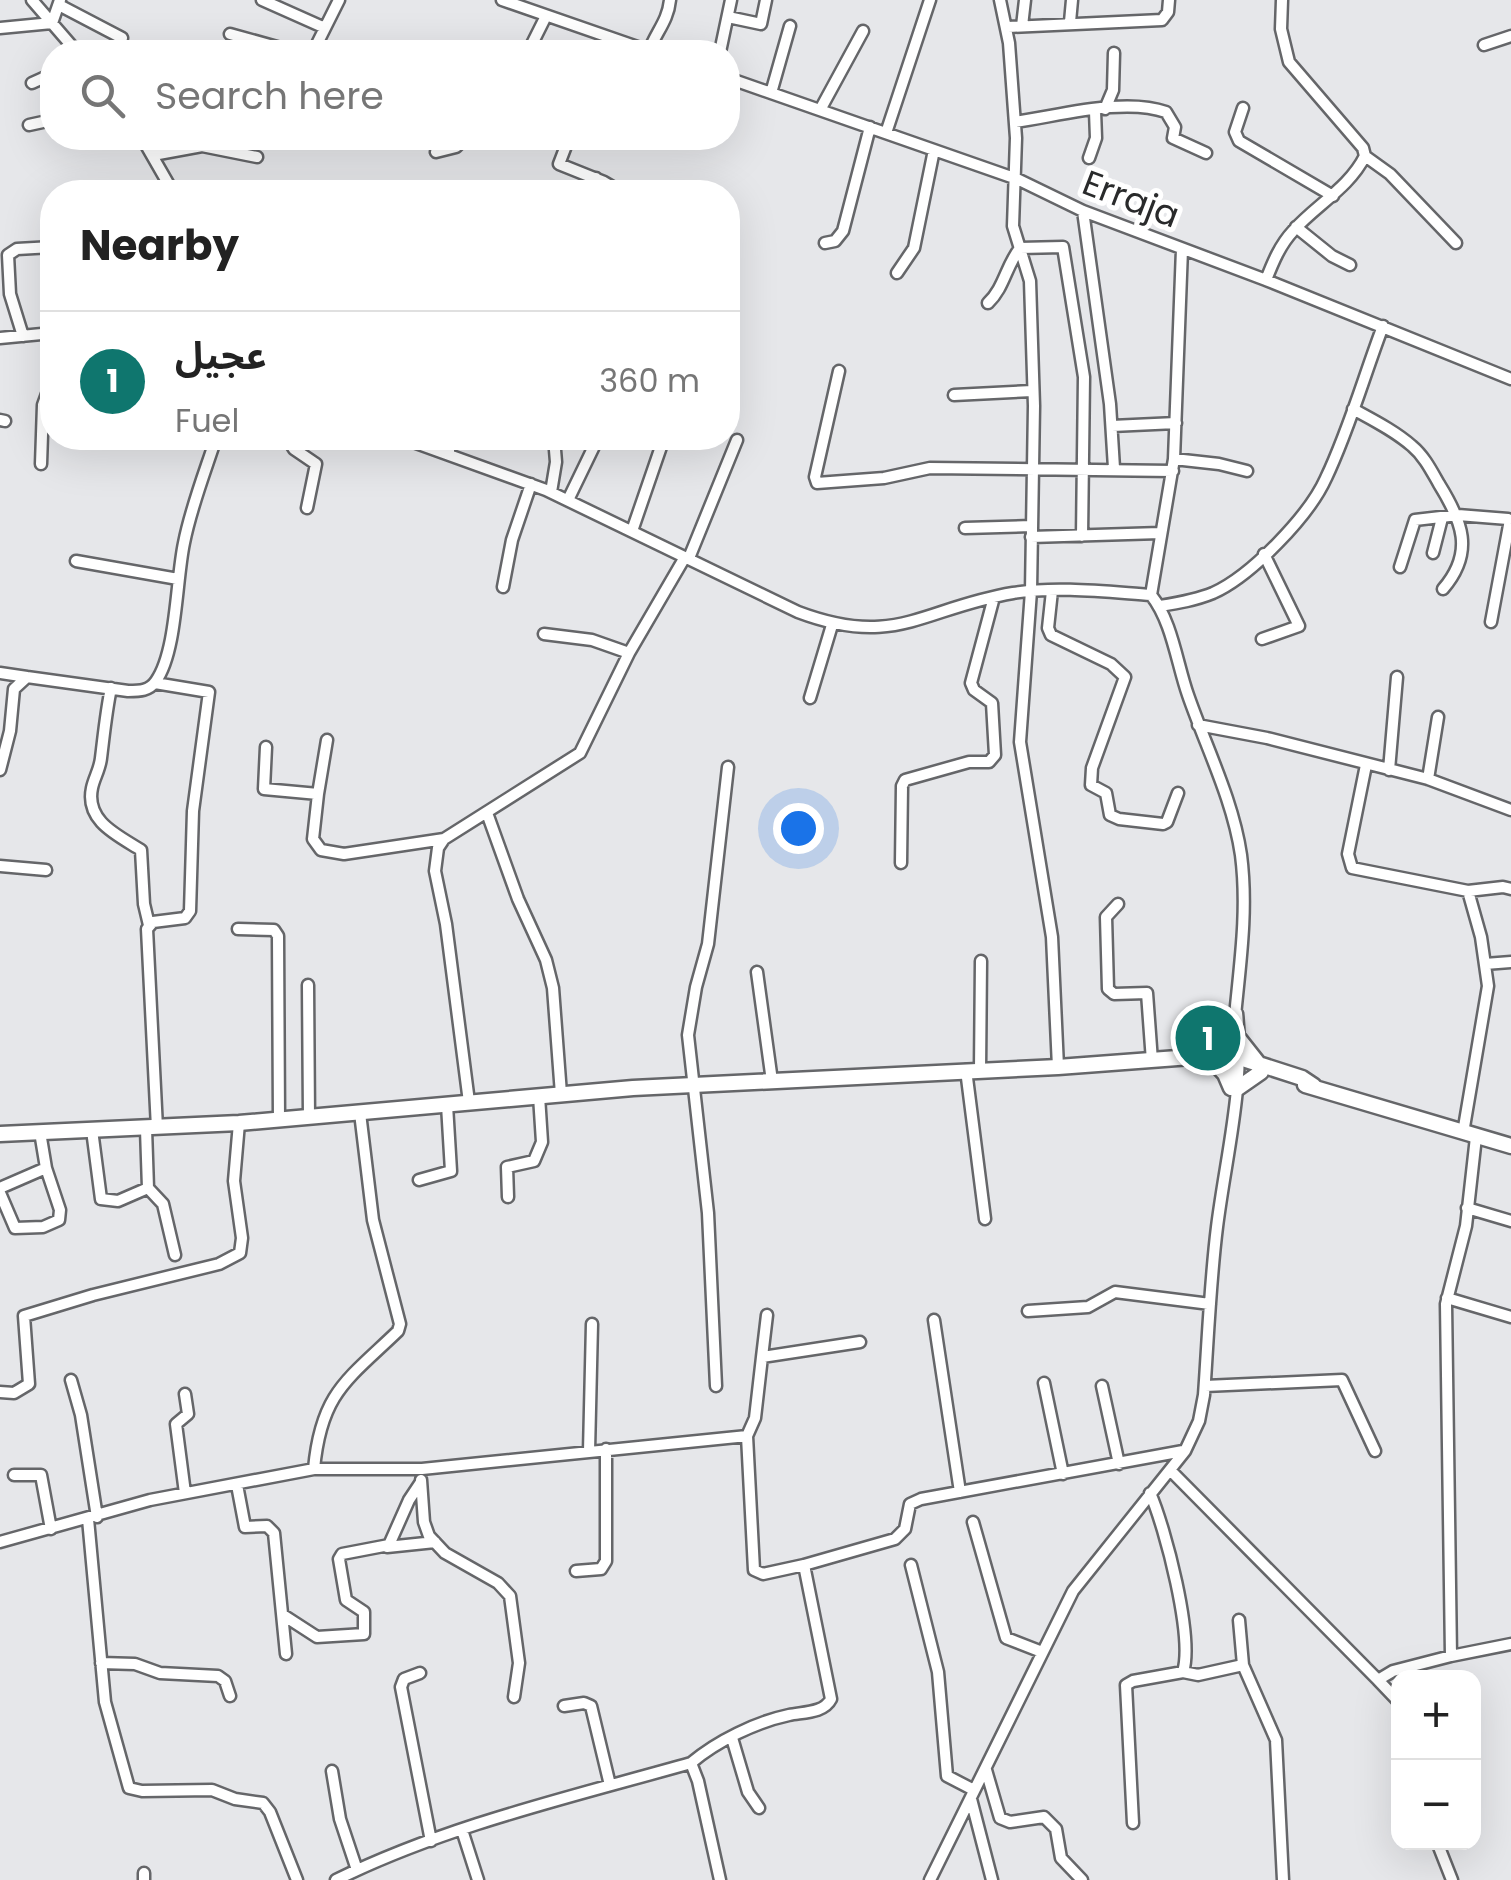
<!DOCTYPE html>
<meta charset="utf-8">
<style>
:root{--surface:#fff;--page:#f6f6f6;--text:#222;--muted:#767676;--line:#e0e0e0;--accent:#0f766e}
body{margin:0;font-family:Poppins,"Noto Sans Arabic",sans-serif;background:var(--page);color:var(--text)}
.controls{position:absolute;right:30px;bottom:30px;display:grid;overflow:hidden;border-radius:20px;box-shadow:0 10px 40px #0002}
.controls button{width:90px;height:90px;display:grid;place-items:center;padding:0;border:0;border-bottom:2px solid var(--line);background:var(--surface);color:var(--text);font:50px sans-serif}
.you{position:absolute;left:798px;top:828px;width:35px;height:35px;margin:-25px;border:8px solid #fff;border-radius:50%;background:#1a73e8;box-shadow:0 0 0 15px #1a73e833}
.badge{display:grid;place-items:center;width:65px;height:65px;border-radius:50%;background:var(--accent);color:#fff;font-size:32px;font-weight:700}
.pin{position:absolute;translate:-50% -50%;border:5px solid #fff;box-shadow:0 2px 10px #0006}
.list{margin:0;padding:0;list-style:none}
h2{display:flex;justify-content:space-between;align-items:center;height:130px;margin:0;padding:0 40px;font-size:42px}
h2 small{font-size:32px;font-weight:400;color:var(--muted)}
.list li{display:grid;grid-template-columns:65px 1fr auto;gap:30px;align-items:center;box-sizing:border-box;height:140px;padding:0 40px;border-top:2px solid var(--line)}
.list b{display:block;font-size:38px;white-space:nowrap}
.list p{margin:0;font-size:32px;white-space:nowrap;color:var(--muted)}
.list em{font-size:32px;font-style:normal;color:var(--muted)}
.icon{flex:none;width:55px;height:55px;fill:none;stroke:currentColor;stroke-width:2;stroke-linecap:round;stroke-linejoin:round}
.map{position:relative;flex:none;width:1511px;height:1880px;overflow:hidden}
.search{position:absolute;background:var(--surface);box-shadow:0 10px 40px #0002;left:40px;top:40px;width:700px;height:110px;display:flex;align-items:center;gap:25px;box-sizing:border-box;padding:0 35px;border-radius:40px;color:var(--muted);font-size:38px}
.panel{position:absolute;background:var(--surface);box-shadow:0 10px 40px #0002;left:40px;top:180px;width:700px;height:270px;border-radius:40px}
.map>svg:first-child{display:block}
</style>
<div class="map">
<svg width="1511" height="1880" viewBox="0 0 1511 1880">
<rect width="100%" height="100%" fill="#e6e7ea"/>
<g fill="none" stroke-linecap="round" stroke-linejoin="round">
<!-- minor casing -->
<g stroke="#656669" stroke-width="15">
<path id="minor" d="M 32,0 L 77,52
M 262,0 L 325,28
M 502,0 L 652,52
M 1000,0 L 1009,43 L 1016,138 L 1013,226 L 1030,281 L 1034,406 L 1031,591 L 1020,742 L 1052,937 L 1058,1067
M 59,5 L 122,38
M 728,17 L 761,24 L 766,0
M 1070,22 L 1072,0
M 1022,26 L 1025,0
M 1008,27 L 1162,20 L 1168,12 L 1169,0
M 0,28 L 52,23 L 60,0
M 230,34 L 295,52
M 1484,45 L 1511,36
M 649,51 C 656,32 668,21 670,0
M 313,52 L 339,0
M 528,52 L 546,16
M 603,52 L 608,37
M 720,52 L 731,0
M 728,78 L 1017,179 L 1083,211 L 1266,280 L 1511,379
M 32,83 L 52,74
M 771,93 L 790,26
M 1243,108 L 1235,132 L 1239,141 L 1333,196
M 1105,109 L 1113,90 L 1114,53
M 820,110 L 863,31
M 1015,122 C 1059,116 1124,97 1166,112 L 1175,127 L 1173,138 L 1206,153
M 29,125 L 52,120
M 886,133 L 930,0
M 142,138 L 173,192
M 569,138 L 559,164 L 604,182 L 621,192
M 436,152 L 456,147 L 465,138
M 153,155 L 202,146 L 257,157
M 1365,156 L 1390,174 L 1456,243
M 1089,158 L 1096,138 L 1095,111
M 589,192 L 596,178
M 1083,211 L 1110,404 L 1114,468
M 51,223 L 52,223
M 1296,227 L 1332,256 L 1350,265
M 825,243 L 835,241 L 843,231 L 870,127
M 1182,249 L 1174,459 L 1151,595 C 1172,621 1177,664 1188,695 C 1206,747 1233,800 1241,855 C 1251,932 1231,1007 1231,1083
M 897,273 L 914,248 L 934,150
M 1266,280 C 1273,262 1280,245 1293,231 C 1316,205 1349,188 1365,156 L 1363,148 L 1289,62 L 1281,29 L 1282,0
M 988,303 C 1004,288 1006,266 1020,248 L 1063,247 L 1084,377 L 1082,536
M 23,336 L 10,294 L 8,255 L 17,249 L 52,247
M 0,338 L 52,333
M 839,371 L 815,477 L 817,483 L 884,478 L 930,468 L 1173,471
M 954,395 L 1032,391
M 1353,409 C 1373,420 1395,431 1412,446 C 1424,456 1431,470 1439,484 C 1462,521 1475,552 1443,589
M 0,420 L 5,421
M 1112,426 L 1176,423
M 287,438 L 294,449 L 316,464 L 307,508
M 402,438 L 546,490 L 798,612 C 896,649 923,608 1013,593 C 1057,586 1107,592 1151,595
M 449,438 L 449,454
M 1174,459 L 1219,464 L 1247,471
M 41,464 L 43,405 L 52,380
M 551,492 L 556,462 L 554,438
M 568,500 L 598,438
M 965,528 L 1031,526
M 632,531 L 664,438
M 1031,537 L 1160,533
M 1433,553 L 1442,518
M 689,558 L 737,440
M 76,561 L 178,579
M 1400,567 L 1415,520 L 1458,515 L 1508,519
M 503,587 L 512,540 L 531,484
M 1052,591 L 1048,628 L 1051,635 L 1111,664 L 1125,677 L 1092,768 L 1091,785 L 1106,793 L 1110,815 L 1119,819 L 1163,824 L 1167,822 L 1178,793
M 1160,606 C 1178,603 1196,600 1213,593 C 1251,576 1309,516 1326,478 C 1349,430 1364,376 1383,326
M 1491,622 L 1510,520
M 544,634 L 592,640 L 629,653
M 1262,639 L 1299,626 L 1264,554
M 0,673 L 27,677
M 155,683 L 209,692 L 193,811 L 190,911 L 185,918 L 153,922 L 147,929 L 157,1128
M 111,688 C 106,712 104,734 101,758 C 100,769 94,778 92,788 C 85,821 117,835 141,850 L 144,904 L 149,925
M 810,698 L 832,625
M 1198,725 L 1267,738 L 1428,779 L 1511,810
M 266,747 L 264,789 L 318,794 L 313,839 L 321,850 L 344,854 L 444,839
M 1366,765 L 1348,854 L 1352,868 L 1468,891 L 1481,937 L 1488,986 L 1463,1133
M 0,770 L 10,731 L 14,689 L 27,677 L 128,691 C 140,691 149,691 156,681 C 177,651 176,580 184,543 C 191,507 205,472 216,438
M 1389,770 L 1397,677
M 1428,779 L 1438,717
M 318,794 L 327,740
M 487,813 L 518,899 L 546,960 L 553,988 L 561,1094
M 901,863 L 902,786 L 905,780 L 969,762 L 989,762 L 995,755 L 992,703 L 974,690 L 971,683 L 994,597
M 0,866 L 46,870
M 1468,891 L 1503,887 L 1511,889
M 1118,904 L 1106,917 L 1108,989 L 1114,994 L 1147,993 L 1152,1061
M 238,929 L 274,930 L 278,936 L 279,1120
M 1485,964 L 1511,962
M 757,972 L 772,1081
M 308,985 L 309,1117
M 966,1070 L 985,1219
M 980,1070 L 981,961
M 469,1102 L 446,924 L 435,871 L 438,848 L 444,839 L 580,753 L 629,653 L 685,557
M 146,1129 L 148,1188 L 163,1204 L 175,1255
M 92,1130 L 101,1199 L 118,1201 L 148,1188
M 419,1180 L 451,1171 L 447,1105
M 0,1188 L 46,1168 L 40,1132
M 0,1193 L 15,1228 L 43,1227 L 59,1220 L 60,1210 L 46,1168
M 508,1197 L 507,1167 L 534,1161 L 542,1142 L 539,1096
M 1467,1208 L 1511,1221
M 1447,1298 L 1511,1317
M 1028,1311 L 1088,1307 L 1115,1292 L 1210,1304
M 934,1320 L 960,1492
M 762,1357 L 767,1315
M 71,1380 L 81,1415 L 97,1517
M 1044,1383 L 1063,1474
M 716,1386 L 708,1213 L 688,1035 L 696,987 L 708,944 L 728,767
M 1102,1386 L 1119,1464
M 1205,1386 L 1342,1380 L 1375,1451
M 0,1392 L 14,1393 L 29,1384 L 24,1316 L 93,1295 L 219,1264 L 240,1253 L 242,1238 L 234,1181 L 239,1123
M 747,1436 L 755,1418 L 762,1357 L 860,1342
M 589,1451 L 592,1324
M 314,1469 L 422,1469 L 747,1436 L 754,1570 L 763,1574 L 804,1565 L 831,1699 C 824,1713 804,1712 789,1715 C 756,1722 717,1741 691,1763
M 1170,1470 L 1378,1680
M 14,1475 L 41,1475 L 51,1529
M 421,1480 L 424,1522 L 429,1536 L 445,1553 L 498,1583 L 510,1596 L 519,1663 L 514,1697
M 237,1485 L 245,1527 L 267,1526 L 274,1533 L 286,1654
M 185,1493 L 176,1424 L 188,1414 L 185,1394
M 1150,1493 C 1165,1527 1194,1637 1183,1672 L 1198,1675 L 1243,1665 L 1276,1740 L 1283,1880
M 88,1519 L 105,1702 L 129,1788 L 142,1791 L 212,1790 L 235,1799 L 263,1803 L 270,1812 L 297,1880
M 973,1522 L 1006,1638 L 1042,1652
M 0,1542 L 150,1500 L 314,1469 C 321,1393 347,1380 398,1331 L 400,1324 L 373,1220 L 360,1113
M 387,1547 L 435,1542
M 804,1565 L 895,1539 L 905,1529 L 910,1504 L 921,1499 L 1183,1451
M 911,1565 L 938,1672 L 947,1776 L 974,1790
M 576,1571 L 601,1569 L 606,1561 L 606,1449
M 283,1615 L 317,1637 L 364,1634 L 364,1612 L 346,1600 L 339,1559 L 342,1554 L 389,1545 L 409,1500 L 421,1482
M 1239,1620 L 1243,1665
M 1451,1656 L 1511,1644
M 101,1663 L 135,1664 L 160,1673 L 218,1676 L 225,1681 L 230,1696
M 420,1673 L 404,1679 L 401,1687 L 431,1841
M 1398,1701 L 1378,1680 L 1393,1671 L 1451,1656 L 1446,1304 L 1466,1226 L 1476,1137
M 564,1706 L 584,1703 L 591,1706 L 610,1785
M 732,1738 L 748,1792 L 759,1808
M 986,1770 L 1000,1818 L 1010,1822 L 1044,1817 L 1056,1829 L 1061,1858 L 1082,1880
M 332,1771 L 340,1819 L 357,1870
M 971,1799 L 992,1880
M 1133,1823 L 1126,1685 L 1133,1681 L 1183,1672
M 462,1830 L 478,1880
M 1437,1842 L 1452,1880
M 144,1873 L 144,1880
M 336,1880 C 448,1825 571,1797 691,1763 L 698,1781 L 720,1880
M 930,1880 L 1073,1591 L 1185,1451 L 1199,1421 L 1204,1395 C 1208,1339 1210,1283 1217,1227 C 1226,1155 1245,1086 1237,1013"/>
</g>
<!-- secondary casing -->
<g stroke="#656669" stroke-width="19">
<path id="secondary" d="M 1239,1039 L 1258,1063
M 1214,1062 L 1225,1074 L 1231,1088
M 1305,1085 L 1511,1146
M 1238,1088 L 1261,1072
M 0,1134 L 239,1123 L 633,1088 L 1058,1067 L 1204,1056 L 1240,1058 L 1302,1078 L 1314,1086"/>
</g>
<!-- minor -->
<use href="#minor" stroke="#fff" stroke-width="10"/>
<!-- secondary -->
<use href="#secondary" stroke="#fff" stroke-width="14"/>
</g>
<g text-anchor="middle" stroke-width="10" stroke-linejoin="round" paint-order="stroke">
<!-- street labels -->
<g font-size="35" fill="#292a2b" stroke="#fff">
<text transform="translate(1131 199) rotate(21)" y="12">Erraja</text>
</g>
</g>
</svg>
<div class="controls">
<button>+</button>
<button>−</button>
</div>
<div class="you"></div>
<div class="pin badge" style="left:1208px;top:1038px">1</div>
<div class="search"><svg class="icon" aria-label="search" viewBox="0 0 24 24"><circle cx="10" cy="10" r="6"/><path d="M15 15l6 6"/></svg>Search here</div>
<section class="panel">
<h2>Nearby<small></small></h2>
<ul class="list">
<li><span class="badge">1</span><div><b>عجيل</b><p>Fuel</p></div><em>360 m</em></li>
</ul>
</section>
</div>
